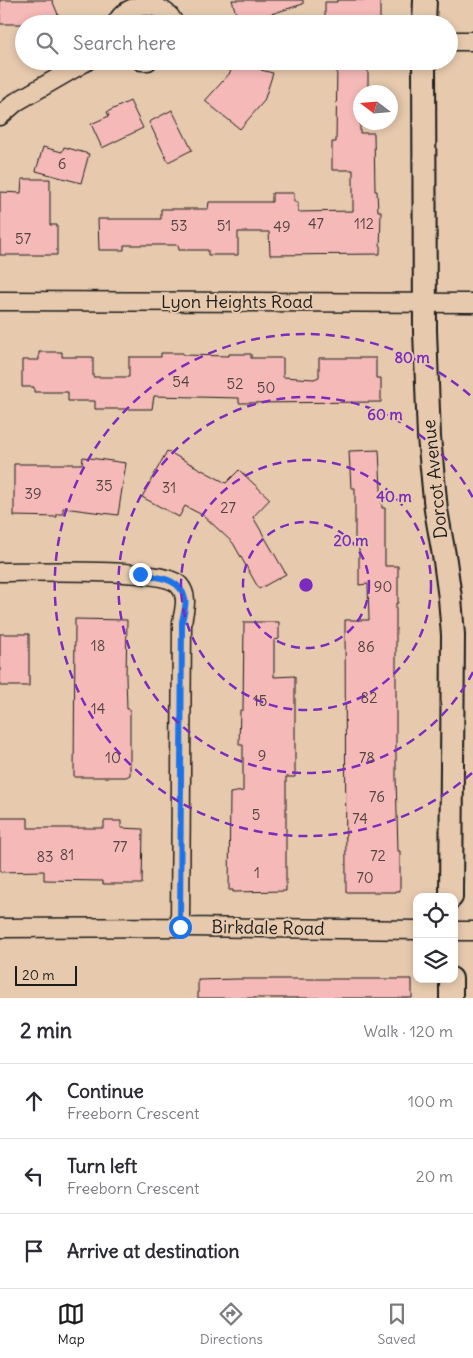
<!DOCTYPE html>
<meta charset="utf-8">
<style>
:root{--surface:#fff;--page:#f7f7f7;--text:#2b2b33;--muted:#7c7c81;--line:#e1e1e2;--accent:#1c1c1c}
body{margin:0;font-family:Delius,sans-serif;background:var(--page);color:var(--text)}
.controls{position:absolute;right:15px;bottom:15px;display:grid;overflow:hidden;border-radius:10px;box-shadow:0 2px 8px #0003}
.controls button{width:45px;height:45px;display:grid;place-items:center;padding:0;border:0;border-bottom:1px solid var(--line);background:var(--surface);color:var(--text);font:25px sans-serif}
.compass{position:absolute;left:353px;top:85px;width:45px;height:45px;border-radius:50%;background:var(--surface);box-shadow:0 2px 8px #0003;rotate:286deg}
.scale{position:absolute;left:15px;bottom:12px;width:62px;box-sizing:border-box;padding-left:5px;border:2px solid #1c1c1c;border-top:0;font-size:14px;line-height:18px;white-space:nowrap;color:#1c1c1c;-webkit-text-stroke:4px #e7caae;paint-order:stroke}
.stop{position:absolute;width:15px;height:15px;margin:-11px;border:4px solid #1a73e8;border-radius:50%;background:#fff}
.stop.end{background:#1a73e8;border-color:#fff;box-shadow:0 1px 5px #0008}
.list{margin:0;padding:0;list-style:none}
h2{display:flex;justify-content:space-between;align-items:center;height:65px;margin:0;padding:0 20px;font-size:21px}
h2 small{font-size:16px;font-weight:400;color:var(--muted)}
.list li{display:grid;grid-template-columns:32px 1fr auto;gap:15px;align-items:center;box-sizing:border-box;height:75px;padding:0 20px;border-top:1px solid var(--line)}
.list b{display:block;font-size:19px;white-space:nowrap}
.list p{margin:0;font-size:16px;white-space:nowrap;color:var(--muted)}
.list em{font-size:16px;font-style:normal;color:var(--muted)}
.icon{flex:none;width:28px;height:28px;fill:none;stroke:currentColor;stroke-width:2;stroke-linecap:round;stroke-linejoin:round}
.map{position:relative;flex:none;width:473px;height:998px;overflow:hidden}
.search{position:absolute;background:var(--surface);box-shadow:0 2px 8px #0003;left:15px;right:15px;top:15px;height:55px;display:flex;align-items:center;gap:12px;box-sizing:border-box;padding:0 18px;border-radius:28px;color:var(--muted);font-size:19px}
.sheet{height:290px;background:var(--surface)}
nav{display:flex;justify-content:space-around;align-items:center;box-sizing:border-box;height:70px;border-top:1px solid var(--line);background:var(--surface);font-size:14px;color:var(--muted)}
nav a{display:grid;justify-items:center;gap:2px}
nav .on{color:var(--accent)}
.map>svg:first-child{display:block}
</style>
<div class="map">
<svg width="473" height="998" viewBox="0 0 473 998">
<rect width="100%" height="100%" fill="#e7caae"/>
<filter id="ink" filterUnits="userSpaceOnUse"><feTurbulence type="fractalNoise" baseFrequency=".02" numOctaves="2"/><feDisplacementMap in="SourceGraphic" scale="10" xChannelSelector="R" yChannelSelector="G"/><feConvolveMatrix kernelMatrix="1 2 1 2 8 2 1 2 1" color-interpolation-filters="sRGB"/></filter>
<g filter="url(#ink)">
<!-- green -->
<path fill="#a8d899" stroke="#627a5a" d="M 148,15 L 160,24 L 131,24 L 140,16 Z"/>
<!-- building -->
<path fill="#f5b9b7" stroke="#1c1c1c" d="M 0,0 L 52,0 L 62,24 L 0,24 Z
M 232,0 L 303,0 L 303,4 L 239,24 Z
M 337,0 L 380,0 L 380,24 L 336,24 L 336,18 L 325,19 L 325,2 L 337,2 Z
M 234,61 L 264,61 L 261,70 L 273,73 L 264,101 L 240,129 L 205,101 L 230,73 Z
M 337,61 L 368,61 L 368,92 L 360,92 L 360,133 L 374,133 L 375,191 L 377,191 L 378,211 L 381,211 L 380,254 L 270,255 L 269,232 L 238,232 L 238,255 L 208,255 L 208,250 L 179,250 L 178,245 L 124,245 L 124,250 L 99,250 L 98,219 L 161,219 L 161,209 L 208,209 L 209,202 L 272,202 L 272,193 L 294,193 L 294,202 L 298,202 L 298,212 L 353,211 L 353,170 L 332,170 L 332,142 L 336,142 Z
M 130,101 L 143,128 L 102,148 L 91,124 L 109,116 L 107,112 Z
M 172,110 L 192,150 L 168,162 L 149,122 Z
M 43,147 L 62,152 L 64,147 L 89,154 L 81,183 L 36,171 Z
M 22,179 L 50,179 L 50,225 L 57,225 L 57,255 L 0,255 L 0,192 L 21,193 Z
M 39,352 L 62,352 L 62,357 L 93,357 L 93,377 L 129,377 L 129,357 L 161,357 L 161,353 L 183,353 L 183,355 L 229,356 L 229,354 L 251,354 L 251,358 L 283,358 L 283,377 L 314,379 L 319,377 L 319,358 L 376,358 L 376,378 L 381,378 L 381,402 L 239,403 L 239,398 L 154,396 L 152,409 L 95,409 L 95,401 L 68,401 L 68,392 L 34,392 L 34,387 L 22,387 L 22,360 L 39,360 Z
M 379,450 L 382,508 L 385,508 L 385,566 L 398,566 L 398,603 L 396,603 L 396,777 L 398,851 L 400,851 L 400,891 L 396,891 L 396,892 L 346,892 L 345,620 L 369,620 L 368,584 L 359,585 L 359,544 L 355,544 L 355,488 L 351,488 L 349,451 Z
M 167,451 L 226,483 L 239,470 L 270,499 L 253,517 L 286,574 L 259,589 L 233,543 L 204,516 L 185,506 L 179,517 L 142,497 Z
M 83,457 L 126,463 L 118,515 L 63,508 L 63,514 L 57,514 L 57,517 L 14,516 L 14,464 L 82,464 Z
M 75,619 L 127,620 L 126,676 L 127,709 L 130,709 L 130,775 L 126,777 L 74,777 Z
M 244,622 L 279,622 L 279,639 L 274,640 L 274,677 L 295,676 L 295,777 L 286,777 L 286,891 L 233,892 L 233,890 L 229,890 L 230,793 L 243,791 L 243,745 L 239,745 L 240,710 L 243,710 Z
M 0,634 L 29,634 L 29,686 L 0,686 Z
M 0,818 L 28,818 L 28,828 L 104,828 L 104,821 L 121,821 L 121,828 L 143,829 L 142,884 L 103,884 L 103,881 L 44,880 L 44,871 L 0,872 Z
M 238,979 L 412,979 L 412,998 L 198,998 L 198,980 Z"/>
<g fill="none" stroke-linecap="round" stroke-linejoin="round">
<!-- minor casing -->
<g stroke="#1c1c1c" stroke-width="21">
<path id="minor" d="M 116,24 C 126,0 166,0 174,24
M 449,41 L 473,41
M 141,61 L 148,61
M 0,116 L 16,102 L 87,61
M 0,301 L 473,303
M 0,572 C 30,572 162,567 179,585 C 189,596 184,610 182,622 L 180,927
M 0,928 L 187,927 L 417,930
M 454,931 L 473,931"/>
</g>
<!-- tertiary casing -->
<g stroke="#1c1c1c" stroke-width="26">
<path id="tertiary" d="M 424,24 L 425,0
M 424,61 L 425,331 L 429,437 L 436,510 L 445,561 L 450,598 L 453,635 L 451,897
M 451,979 L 451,998"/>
</g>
<!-- minor -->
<use href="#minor" stroke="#e7caae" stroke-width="18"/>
<!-- tertiary -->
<use href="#tertiary" stroke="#e7caae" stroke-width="22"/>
</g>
</g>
<g fill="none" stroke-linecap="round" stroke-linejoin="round" filter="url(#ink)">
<!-- route -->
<path stroke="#1a73e8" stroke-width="6" d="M 140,574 C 157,577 181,578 185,599 C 187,605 183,615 182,622 L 180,927"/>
</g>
<!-- distance rings -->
<g fill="none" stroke="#7b2cbf" stroke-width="2.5" stroke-dasharray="9 6">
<circle cx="306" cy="585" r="63"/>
<circle cx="306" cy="585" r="125"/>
<path d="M473 672A188 188 0 1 1 473 498"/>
<path d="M472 773A251 251 0 1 1 472 397"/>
</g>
<g text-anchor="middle" stroke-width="4" stroke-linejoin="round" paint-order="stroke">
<!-- number labels -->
<g font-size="15" fill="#524343">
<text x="62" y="169">6</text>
<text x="316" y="229">47</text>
<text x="364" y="229">112</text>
<text x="179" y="231">53</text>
<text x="224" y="231">51</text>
<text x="282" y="232">49</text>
<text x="23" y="244">57</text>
<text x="181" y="387">54</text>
<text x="235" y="389">52</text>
<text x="266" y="393">50</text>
<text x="104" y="491">35</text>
<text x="169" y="493">31</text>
<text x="33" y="499">39</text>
<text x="228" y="513">27</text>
<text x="383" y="592">90</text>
<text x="98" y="651">18</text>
<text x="366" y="652">86</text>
<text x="369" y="703">82</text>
<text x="260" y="706">15</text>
<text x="98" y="714">14</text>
<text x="262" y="761">9</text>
<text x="113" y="763">10</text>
<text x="367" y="763">78</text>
<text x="377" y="802">76</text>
<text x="256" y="820">5</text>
<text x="360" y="824">74</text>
<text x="120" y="852">77</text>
<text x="67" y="860">81</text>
<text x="378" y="861">72</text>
<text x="45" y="862">83</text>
<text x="257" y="878">1</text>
<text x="365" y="883">70</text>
</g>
<!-- street labels -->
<g font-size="18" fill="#1c1c1c" stroke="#e7caae">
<text x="237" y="308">Lyon Heights Road</text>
<text transform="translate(435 479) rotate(-96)" y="6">Dorcot Avenue</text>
<text transform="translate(268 928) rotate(1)" y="6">Birkdale Road</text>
</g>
</g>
<circle cx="306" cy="585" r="8" fill="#7b2cbf" stroke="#e7caae" stroke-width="2.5"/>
<g font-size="15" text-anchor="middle" font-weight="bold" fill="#7b2cbf" stroke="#e7caae" stroke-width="4" stroke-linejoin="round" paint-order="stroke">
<text x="412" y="363">80 m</text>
<text x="385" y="420">60 m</text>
<text x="394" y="502">40 m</text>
<text x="351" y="546">20 m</text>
</g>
</svg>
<div class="controls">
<button><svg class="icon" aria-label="locate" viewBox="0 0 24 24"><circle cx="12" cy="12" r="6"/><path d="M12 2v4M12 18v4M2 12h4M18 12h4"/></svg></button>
<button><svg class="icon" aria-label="layers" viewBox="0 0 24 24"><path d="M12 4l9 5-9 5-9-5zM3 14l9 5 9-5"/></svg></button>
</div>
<svg class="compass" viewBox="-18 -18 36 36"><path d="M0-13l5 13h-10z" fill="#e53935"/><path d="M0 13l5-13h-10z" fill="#7c7c81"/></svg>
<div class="scale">20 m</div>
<div class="stop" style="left:180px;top:927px"></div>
<div class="stop end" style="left:140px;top:574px"></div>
<div class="search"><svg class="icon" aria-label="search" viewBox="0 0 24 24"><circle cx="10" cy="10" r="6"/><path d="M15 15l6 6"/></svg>Search here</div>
</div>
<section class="sheet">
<h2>2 min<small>Walk · 120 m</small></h2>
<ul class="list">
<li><svg class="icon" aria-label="ahead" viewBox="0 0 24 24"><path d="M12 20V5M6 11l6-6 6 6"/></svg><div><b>Continue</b><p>Freeborn Crescent</p></div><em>100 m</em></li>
<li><svg class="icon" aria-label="left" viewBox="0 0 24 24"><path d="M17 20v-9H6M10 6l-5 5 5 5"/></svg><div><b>Turn left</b><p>Freeborn Crescent</p></div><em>20 m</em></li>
<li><svg class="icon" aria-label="arrive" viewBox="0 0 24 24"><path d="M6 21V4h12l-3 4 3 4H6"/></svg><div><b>Arrive at destination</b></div></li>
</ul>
</section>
<nav>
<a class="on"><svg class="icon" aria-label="map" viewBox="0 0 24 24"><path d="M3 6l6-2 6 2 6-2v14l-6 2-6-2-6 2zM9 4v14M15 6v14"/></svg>Map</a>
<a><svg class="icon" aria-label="directions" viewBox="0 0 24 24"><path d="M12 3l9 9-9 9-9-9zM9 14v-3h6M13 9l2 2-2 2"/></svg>Directions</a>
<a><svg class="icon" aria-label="saved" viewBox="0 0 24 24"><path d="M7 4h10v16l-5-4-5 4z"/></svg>Saved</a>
</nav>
